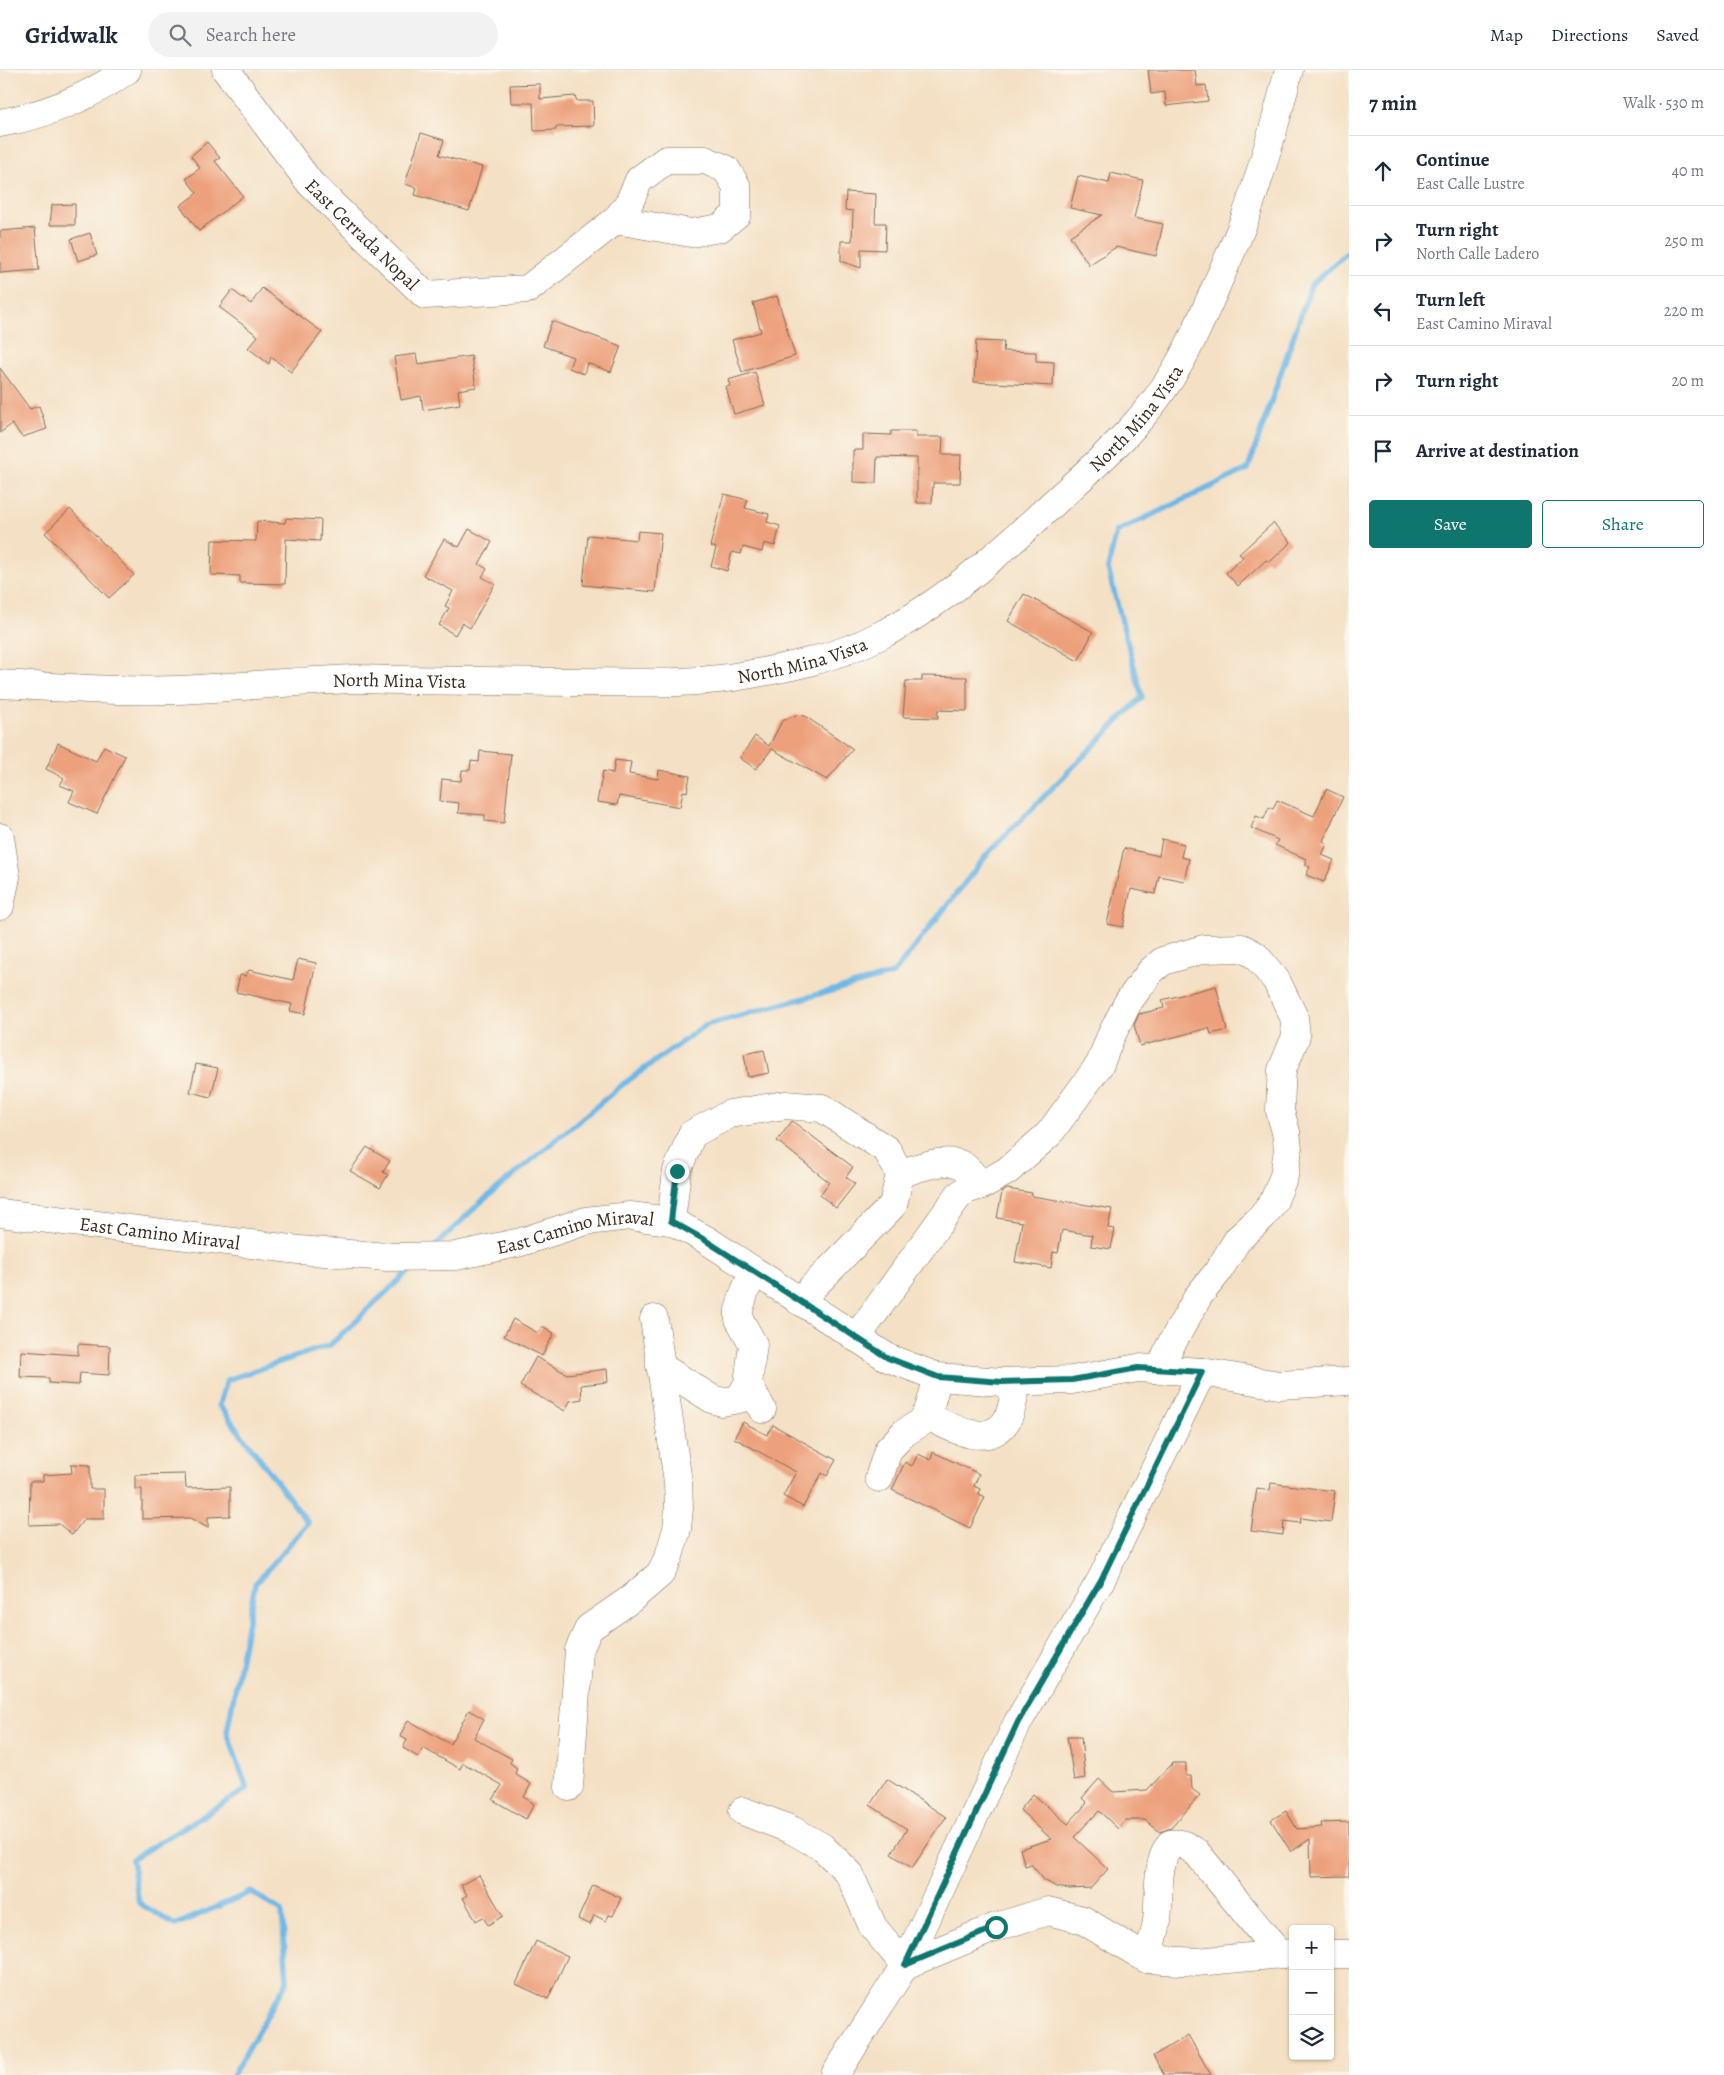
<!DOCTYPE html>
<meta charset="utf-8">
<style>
:root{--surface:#fff;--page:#f2f2f3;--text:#1f2937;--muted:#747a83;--line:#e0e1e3;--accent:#0f766e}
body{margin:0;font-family:Alegreya,serif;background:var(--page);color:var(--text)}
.controls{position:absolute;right:15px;bottom:15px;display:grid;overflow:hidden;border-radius:5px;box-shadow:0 1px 4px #0004}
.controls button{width:45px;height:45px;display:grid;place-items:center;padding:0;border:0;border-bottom:1px solid var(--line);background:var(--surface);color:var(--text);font:25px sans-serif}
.stop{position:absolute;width:15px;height:15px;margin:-11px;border:4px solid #0f766e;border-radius:50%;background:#fff}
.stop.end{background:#0f766e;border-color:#fff;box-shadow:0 1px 5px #0008}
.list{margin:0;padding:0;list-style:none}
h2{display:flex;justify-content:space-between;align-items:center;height:65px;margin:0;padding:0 20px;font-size:21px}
h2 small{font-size:16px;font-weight:400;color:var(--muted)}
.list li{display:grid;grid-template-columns:32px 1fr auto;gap:15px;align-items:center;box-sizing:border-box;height:70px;padding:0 20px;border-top:1px solid var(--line)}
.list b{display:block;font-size:19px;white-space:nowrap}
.list p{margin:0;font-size:16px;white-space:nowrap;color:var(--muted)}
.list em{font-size:16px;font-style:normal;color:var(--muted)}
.actions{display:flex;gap:10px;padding:15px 20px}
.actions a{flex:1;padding:11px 0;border:1px solid var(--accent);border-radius:5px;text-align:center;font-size:18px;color:var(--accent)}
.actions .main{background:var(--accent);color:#fff}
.icon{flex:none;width:28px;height:28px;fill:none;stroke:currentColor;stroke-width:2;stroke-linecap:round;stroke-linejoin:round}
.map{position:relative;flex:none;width:1349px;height:2005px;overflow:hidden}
header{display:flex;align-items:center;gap:30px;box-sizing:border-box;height:70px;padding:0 25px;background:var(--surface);border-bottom:1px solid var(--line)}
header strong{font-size:24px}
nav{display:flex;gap:28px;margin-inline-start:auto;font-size:18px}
.search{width:350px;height:45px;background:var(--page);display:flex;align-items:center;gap:12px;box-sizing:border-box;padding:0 18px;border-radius:28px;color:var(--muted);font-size:19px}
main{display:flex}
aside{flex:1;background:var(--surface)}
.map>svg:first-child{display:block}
</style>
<header>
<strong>Gridwalk</strong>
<div class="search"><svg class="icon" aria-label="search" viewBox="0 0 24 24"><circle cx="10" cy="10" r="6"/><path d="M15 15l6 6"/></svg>Search here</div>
<nav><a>Map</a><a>Directions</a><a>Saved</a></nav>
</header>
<main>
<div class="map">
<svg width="1349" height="2005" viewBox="0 0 1349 2005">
<rect width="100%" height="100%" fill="#fbf7ec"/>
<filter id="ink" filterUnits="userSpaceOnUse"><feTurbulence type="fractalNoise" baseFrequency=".02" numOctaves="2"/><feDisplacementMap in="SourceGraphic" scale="10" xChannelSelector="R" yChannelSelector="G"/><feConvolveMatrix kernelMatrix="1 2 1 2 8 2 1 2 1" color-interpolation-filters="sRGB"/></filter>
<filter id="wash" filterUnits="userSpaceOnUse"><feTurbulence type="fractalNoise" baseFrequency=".0096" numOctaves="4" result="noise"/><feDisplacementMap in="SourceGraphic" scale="20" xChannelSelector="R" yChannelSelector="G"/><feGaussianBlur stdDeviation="1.12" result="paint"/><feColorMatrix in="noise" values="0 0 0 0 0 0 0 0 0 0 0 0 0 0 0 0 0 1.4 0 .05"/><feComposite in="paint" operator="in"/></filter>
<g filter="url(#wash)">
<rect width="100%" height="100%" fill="#f4e0c4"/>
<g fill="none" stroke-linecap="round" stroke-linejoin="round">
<!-- stream -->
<path stroke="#6eb7e6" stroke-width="5.5" d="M 434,1177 L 481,1132 L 622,1015 L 705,955 L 893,904 L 990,781 L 1142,627 L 1108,499 L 1116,462 L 1248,399 L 1311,215 L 1349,181
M 233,2005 L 287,1911 L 282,1841 L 251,1822 L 175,1855 L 139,1833 L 132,1789 L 247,1719 L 227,1662 L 255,1514 L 308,1453 L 219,1335 L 227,1310 L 330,1275 L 415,1195"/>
</g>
<g id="blocks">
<!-- building -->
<path fill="#eda07b" d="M 1148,0 L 1195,0 L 1197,16 L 1206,15 L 1208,31 L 1166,36 L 1165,22 L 1151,24 Z
M 540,14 L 540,29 L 575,26 L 577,31 L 593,31 L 594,56 L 556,57 L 556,60 L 534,61 L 533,33 L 511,33 L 510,15 Z
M 421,63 L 444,70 L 439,85 L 482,97 L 469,141 L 415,125 L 417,118 L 405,114 Z
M 207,72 L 220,88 L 215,91 L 243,126 L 199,161 L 180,136 L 197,123 L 186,109 L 200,98 L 191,86 Z
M 1111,103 L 1143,110 L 1134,148 L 1163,154 L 1156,186 L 1116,177 L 1089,195 L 1070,166 L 1102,145 L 1070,138 L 1078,106 L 1109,113 Z
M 846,122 L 876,124 L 875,153 L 886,153 L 885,180 L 861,179 L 861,198 L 841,191 L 841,171 L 852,171 L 853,141 L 845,140 Z
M 75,134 L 75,155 L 50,155 L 52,135 Z
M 35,158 L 39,200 L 0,203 L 0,161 Z
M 90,163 L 97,185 L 78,191 L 71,169 Z
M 262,218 L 322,262 L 291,302 L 271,287 L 269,294 L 248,278 L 258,266 L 219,237 L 232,220 L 251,234 Z
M 777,226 L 795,286 L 742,302 L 732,270 L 761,262 L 753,233 Z
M 552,251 L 621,276 L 611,302 L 587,293 L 584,304 L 569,298 L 573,287 L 543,276 Z
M 976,271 L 1004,272 L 1003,281 L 1036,282 L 1036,291 L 1054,292 L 1053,316 L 974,312 Z
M 416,284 L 418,294 L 471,286 L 476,317 L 458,320 L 460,334 L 423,340 L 421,326 L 401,330 L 394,287 Z
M 0,298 L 30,339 L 39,336 L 47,359 L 22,367 L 12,354 L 0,363 Z
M 755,302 L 765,335 L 734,344 L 726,317 L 730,316 L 728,310 Z
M 891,361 L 916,361 L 916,367 L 943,367 L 942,385 L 961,385 L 960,413 L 933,413 L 932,433 L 917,433 L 917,388 L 877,387 L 876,413 L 853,412 L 853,380 L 863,380 L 863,364 L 891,365 Z
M 724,424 L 748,430 L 745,438 L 769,444 L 767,452 L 780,456 L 775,476 L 764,473 L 762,482 L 743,477 L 741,484 L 732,482 L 727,501 L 711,496 L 716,478 L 710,476 Z
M 70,439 L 134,505 L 109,528 L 45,463 Z
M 286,448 L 321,450 L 320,471 L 286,469 L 285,514 L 240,513 L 240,506 L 211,505 L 212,470 L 256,471 L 257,451 L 285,453 Z
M 1273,453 L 1291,472 L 1270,492 L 1266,490 L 1238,516 L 1226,503 L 1243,487 L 1239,484 Z
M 469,459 L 492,472 L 479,494 L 487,499 L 482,507 L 495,514 L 470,558 L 462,553 L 455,565 L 439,555 L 449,538 L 445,536 L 453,521 L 423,505 L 444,469 L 459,477 Z
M 638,461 L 661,463 L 655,522 L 583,515 L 588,465 L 637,470 Z
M 1024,524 L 1093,562 L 1078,591 L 1008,551 Z
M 922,606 L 967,607 L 967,641 L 938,640 L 938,648 L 903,647 L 906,611 L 922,611 Z
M 796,645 L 805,646 L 853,679 L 827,710 L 772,679 L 756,699 L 740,688 L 755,666 L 769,676 L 782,651 Z
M 58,673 L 96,691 L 104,676 L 125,686 L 97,744 L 69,732 L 74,721 L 60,715 L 64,708 L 46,699 Z
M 480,681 L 511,684 L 504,753 L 485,751 L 485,745 L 458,743 L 459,733 L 440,731 L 442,709 L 461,711 L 462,700 L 470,700 L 471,691 L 479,692 Z
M 615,690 L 631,692 L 629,704 L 658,709 L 659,700 L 690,706 L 687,722 L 683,721 L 680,737 L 619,726 L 617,735 L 597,732 L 603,701 L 613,703 Z
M 1326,719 L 1343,727 L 1323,771 L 1327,774 L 1322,785 L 1334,790 L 1324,812 L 1306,805 L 1310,797 L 1306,795 L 1306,789 L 1275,775 L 1278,770 L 1251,758 L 1256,746 L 1264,749 L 1269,737 L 1273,739 L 1277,730 L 1314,746 Z
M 1162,769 L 1184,774 L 1181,787 L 1189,789 L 1184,811 L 1159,806 L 1155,824 L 1131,819 L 1123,857 L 1107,854 L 1124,778 L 1159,786 Z
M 298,889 L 316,893 L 305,944 L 290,941 L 292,934 L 236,922 L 240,905 L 245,906 L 249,900 L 293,910 Z
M 1216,916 L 1227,960 L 1211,964 L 1209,958 L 1140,976 L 1134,955 L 1139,944 L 1164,938 L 1162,930 Z
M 764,980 L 769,1003 L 748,1007 L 744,984 Z
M 196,994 L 218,998 L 211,1027 L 190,1022 Z
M 792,1051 L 853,1097 L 846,1107 L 855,1114 L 836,1138 L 820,1125 L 829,1112 L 777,1071 Z
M 367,1077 L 390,1091 L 383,1102 L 388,1105 L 380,1118 L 350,1101 Z
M 1007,1119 L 1032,1123 L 1032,1126 L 1112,1139 L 1108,1158 L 1115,1159 L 1111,1179 L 1091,1176 L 1092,1165 L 1062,1160 L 1058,1183 L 1053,1182 L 1051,1198 L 1015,1192 L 1022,1152 L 997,1148 L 1002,1122 Z
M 513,1249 L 538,1263 L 542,1256 L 554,1263 L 542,1286 L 504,1266 Z
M 78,1274 L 110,1276 L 109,1305 L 80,1303 L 79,1315 L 49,1313 L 49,1308 L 20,1307 L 21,1281 L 78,1285 Z
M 536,1287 L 567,1304 L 607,1299 L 608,1312 L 581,1315 L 582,1329 L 570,1331 L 565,1341 L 520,1316 Z
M 743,1352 L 767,1365 L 773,1355 L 836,1390 L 827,1406 L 822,1403 L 803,1437 L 783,1426 L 796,1402 L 734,1368 Z
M 933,1382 L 979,1404 L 974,1416 L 980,1419 L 979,1424 L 985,1427 L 970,1458 L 892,1420 L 905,1392 L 912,1396 L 918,1384 L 931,1390 Z
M 71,1394 L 90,1395 L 90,1419 L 104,1419 L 104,1449 L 84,1449 L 72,1465 L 59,1454 L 29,1455 L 30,1411 L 43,1411 L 43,1405 L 72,1403 Z
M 185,1404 L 186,1418 L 230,1417 L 230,1446 L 208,1447 L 208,1458 L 190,1448 L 142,1449 L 142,1419 L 135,1419 L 135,1405 Z
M 1271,1413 L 1335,1421 L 1331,1452 L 1301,1448 L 1300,1453 L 1284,1451 L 1283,1465 L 1251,1461 L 1257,1418 L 1270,1420 Z
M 469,1640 L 484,1649 L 474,1668 L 512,1689 L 510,1693 L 517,1698 L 515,1704 L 531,1714 L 524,1727 L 534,1734 L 526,1749 L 493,1730 L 502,1715 L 463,1693 L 460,1699 L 423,1678 L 418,1687 L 403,1678 L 407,1670 L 400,1666 L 408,1650 L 450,1674 Z
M 1067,1667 L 1081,1667 L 1085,1708 L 1074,1710 Z
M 1173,1693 L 1186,1693 L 1186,1706 L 1191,1706 L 1192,1719 L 1200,1725 L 1171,1758 L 1160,1762 L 1145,1750 L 1126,1750 L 1118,1759 L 1099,1741 L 1074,1767 L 1108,1799 L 1091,1818 L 1069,1819 L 1056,1817 L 1044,1810 L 1031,1794 L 1025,1796 L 1020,1779 L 1051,1769 L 1020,1740 L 1033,1724 L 1068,1754 L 1087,1733 L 1082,1728 L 1099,1709 L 1113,1722 L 1147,1720 Z
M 887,1709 L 946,1747 L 912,1798 L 891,1784 L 907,1759 L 870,1735 Z
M 1286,1741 L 1297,1759 L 1322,1757 L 1321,1753 L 1349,1752 L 1349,1806 L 1311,1807 L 1310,1769 L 1291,1782 L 1271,1750 Z
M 479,1805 L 503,1846 L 488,1855 L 483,1847 L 476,1851 L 463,1828 L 467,1825 L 461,1815 Z
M 593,1815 L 621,1828 L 613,1846 L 609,1845 L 606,1851 L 594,1845 L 590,1855 L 578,1849 Z
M 536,1871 L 568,1886 L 548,1929 L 516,1914 Z
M 1188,1965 L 1211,2005 L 1164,2005 L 1153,1986 Z"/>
</g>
</g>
<g filter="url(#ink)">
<use href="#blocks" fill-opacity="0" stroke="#7c6a58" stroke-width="1"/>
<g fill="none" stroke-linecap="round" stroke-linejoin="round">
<!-- minor casing -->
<g stroke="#7c6a58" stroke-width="29">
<g id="minor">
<path id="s1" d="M 226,0 L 310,113 L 425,225 L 528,219 L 616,150 L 629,133 L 639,110 L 666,90 L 705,90 L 726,99 L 737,117 L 737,144 L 720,158 L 691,163 L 616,150"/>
<path d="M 0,53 C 46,45 89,27 127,0"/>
<path id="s2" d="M 0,614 C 59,617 119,622 178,620 C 238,617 297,611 356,609 C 430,611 503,611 577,612 C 628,612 682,615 734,607 C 782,599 835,589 879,566 C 946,532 1003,480 1058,429 C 1103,388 1149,348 1179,294 C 1194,268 1205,241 1217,214 C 1226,193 1236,172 1244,151 C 1262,101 1276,51 1289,0"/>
<path d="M 0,767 L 6,807 L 0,836"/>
<path d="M 900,1104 C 916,1098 945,1087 962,1095 C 969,1099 976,1110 982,1115"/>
<path id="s3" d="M 0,1143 L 299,1180 L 387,1187 L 456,1186 L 521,1172 L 586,1151 L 630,1146 L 671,1151 L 705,1169 L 888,1288 L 938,1307 L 1002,1312 L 1072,1310 L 1138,1298 L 1202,1302 L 1279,1315 L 1349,1311"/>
<path d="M 671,1151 L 677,1101 L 692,1064 L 730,1044 L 785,1035 L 822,1038 L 887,1080 L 900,1104 L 893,1135 L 799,1231"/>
<path d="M 856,1268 L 959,1125 L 966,1120 L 982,1115 L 1007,1101 L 1049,1064 L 1100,994 L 1110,968 L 1128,932 L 1151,901 L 1163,891 L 1204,879 L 1242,878 L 1255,885 L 1276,910 L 1294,947 L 1296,966 L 1282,1000 L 1281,1016 L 1280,1041 L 1286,1062 L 1288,1079 L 1284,1106 L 1273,1133 L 1262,1147 L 1238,1169 L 1217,1203 L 1199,1225 L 1169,1278 L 1160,1300"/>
<path d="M 660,1296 L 712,1329 L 722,1332 L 739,1329 L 748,1314 L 753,1274 L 739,1249 L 739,1240 L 745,1221 L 754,1202"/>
<path d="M 748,1314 L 762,1339"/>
<path d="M 926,1345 C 949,1357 987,1380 1007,1350 C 1013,1339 1014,1324 1017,1312"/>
<path d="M 879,1408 L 888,1380 L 904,1363 L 922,1352 L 929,1339 L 938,1307"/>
<path d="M 569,1717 L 579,1580 L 589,1558 L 631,1529 L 660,1504 L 669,1486 L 677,1459 L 679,1438 L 678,1412 L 654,1249"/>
<path d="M 743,1741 L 792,1760 L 822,1777 L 849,1803 L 873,1857 L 905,1895 L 996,1857 L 1048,1841 L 1083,1850 L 1147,1889 L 1197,1892 L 1293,1883"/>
<path d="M 1330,1884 L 1349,1884"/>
<path d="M 1147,1889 C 1151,1877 1155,1864 1157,1851 C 1160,1825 1155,1796 1170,1774 C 1182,1772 1187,1776 1197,1783 L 1280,1885"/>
<path d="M 835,2005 L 905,1895 L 1018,1652 L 1101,1510 L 1202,1302"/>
</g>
</g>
<!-- minor -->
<use href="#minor" stroke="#fff" stroke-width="28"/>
</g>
</g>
<g fill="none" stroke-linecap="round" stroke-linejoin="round" filter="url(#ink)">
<!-- route -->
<path stroke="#0f766e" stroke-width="6" d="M 677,1101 L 671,1151 L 705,1170 L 888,1288 L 938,1307 L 1002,1312 L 1072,1310 L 1138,1298 L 1202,1302 L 1101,1510 L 1018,1652 L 905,1895 L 996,1857"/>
</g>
<g text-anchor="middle" stroke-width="5" stroke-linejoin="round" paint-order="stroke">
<!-- street labels -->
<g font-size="19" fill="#3b2a1e" stroke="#fbf7ec">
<text dy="7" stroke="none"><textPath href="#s1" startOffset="214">East Cerrada Nopal</textPath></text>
<text dy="7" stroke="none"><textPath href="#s2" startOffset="1225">North Mina Vista</textPath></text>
<text dy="7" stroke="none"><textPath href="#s2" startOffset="805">North Mina Vista</textPath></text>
<text dy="7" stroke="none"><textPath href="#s2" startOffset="400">North Mina Vista</textPath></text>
<text dy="7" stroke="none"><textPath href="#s3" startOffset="161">East Camino Miraval</textPath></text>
<text dy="7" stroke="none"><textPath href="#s3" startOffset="581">East Camino Miraval</textPath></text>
</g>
</g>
</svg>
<div class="controls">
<button>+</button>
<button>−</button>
<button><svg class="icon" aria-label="layers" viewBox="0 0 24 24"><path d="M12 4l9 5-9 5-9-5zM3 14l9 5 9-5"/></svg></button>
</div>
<div class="stop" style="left:996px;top:1857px"></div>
<div class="stop end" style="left:677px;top:1101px"></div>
</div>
<aside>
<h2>7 min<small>Walk · 530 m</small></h2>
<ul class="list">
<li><svg class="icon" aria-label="ahead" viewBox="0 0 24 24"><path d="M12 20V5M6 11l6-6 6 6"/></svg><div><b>Continue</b><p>East Calle Lustre</p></div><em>40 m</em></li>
<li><svg class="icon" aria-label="right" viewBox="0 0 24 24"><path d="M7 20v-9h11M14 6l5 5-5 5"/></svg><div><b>Turn right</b><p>North Calle Ladero</p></div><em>250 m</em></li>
<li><svg class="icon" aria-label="left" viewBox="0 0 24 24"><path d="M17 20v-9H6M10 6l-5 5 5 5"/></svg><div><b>Turn left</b><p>East Camino Miraval</p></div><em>220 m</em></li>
<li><svg class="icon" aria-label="right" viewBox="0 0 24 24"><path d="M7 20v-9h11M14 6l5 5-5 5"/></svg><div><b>Turn right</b></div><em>20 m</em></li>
<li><svg class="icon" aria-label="arrive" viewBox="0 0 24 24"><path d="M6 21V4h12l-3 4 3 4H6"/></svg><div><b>Arrive at destination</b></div></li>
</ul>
<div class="actions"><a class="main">Save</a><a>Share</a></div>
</aside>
</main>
